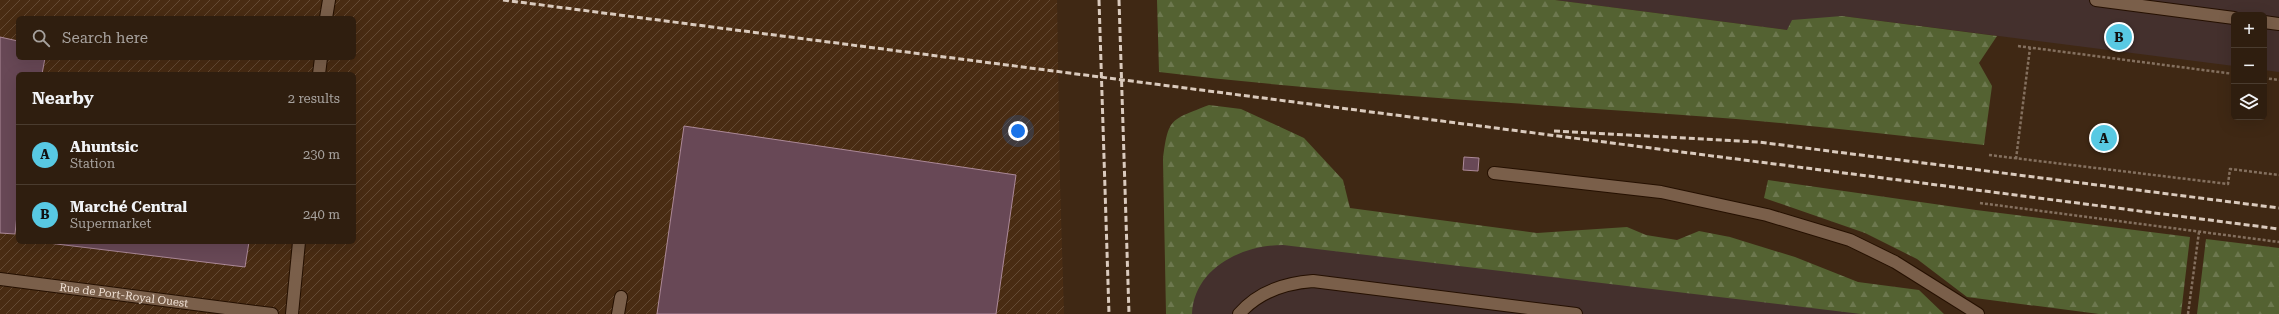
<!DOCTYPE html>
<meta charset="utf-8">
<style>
:root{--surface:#2f1e0f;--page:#372718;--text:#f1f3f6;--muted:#a7a29e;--line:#4a3c2f;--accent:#58c9e3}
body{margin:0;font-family:"Roboto Serif",serif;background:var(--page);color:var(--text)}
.controls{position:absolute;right:12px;top:12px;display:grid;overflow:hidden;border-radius:6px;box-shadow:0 4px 16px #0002}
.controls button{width:36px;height:36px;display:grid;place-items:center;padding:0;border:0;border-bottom:1px solid var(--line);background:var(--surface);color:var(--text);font:20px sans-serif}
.you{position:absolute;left:1018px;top:131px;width:14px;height:14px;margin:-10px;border:3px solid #fff;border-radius:50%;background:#1a73e8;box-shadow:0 0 0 6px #1a73e833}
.badge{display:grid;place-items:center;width:26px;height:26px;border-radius:50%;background:var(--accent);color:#111;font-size:13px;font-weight:700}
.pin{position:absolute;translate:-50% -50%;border:2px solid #fff;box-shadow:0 1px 4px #0006}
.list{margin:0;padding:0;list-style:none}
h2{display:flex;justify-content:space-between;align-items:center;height:52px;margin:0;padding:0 16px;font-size:17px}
h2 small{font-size:13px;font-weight:400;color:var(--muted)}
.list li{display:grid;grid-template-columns:26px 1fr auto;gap:12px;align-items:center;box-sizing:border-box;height:60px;padding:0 16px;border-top:1px solid var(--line)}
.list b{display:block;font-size:15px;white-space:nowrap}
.list p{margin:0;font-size:13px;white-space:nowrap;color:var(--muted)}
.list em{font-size:13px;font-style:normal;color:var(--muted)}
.icon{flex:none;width:22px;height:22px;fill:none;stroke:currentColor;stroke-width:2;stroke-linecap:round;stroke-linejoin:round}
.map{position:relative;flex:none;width:2279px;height:314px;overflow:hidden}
.search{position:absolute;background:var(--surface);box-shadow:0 4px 16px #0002;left:16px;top:16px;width:340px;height:44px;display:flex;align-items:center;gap:10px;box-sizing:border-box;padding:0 14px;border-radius:6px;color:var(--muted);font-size:15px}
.panel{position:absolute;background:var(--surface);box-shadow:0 4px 16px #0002;left:16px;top:72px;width:340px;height:172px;border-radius:6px}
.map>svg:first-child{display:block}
</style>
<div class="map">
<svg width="2279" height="314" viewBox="0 0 2279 314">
<defs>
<pattern id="industrial-furrows" width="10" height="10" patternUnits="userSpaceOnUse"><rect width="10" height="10" fill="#492c13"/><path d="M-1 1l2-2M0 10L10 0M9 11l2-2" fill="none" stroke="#644a34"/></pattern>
<pattern id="forest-firs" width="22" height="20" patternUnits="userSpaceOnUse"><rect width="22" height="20" fill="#546232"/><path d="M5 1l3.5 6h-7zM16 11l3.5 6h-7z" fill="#6d784f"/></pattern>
</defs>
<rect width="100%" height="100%" fill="#3f2814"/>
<!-- commercial -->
<path fill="#44302d" d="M 1555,0 L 2279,0 L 2279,72 L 2264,70 L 2264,15 L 2234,15 L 2234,66 L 1842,16 L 1787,30 Z
M 1179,224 L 1866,314 L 1183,314 Z"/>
<!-- industrial -->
<path fill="url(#industrial-furrows)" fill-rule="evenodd" d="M 0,0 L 1057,0 L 1060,184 L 1064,314 L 0,314 ZM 18,18 L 354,18 L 354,58 L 18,58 ZM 18,74 L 354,74 L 354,242 L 18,242 Z"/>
<!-- forest -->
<path fill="url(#forest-firs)" d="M 1157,0 L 1555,0 L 1787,30 L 1792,20 L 1842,16 L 1997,36 L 1979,63 L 1992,86 L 1984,145 C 1902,136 1819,126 1736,119 C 1543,104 1351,95 1159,72 Z
M 1209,105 L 1241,109 L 1304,138 L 1343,180 L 1350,208 L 1537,233 L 1627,227 L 1646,235 L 1677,240 L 1699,231 L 1730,237 L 1795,257 L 1858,282 L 1919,290 L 1944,314 L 1861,314 L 1283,245 C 1242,245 1194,268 1192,314 L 1166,314 L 1163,160 C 1168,117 1171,120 1209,105 Z
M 1768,180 L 1976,210 L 2190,237 L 2181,314 L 2099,314 L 1967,297 L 1917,259 L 1865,233 L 1764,198 Z
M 2206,239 L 2279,248 L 2279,314 L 2197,314 Z"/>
<!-- building -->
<path fill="#684856" stroke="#ac8998" d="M 0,37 L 18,41 L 18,58 L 45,58 L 42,74 L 18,74 L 18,205 L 15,234 L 0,233 Z
M 684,126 L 1016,175 L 996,314 L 657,314 Z
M 1464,157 L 1479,158 L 1478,171 L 1463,170 Z
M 40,242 L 249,242 L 245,267 Z"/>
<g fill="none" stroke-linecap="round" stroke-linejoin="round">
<!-- service casing -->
<g stroke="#251000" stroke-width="14">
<path id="service" d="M 2096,0 L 2234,18
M 2264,22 L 2279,24
M 1494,173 L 1661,192 L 1767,215 L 1850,240 L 1895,262 L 1978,314
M 618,314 L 621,297
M 1239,314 C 1258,292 1286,283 1313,281 L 1576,314"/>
</g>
<!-- minor casing -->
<g stroke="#251000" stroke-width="14">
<g id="minor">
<path id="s1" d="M 0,279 L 272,314"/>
</g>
</g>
<!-- tertiary casing -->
<g stroke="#251000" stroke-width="14">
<path id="tertiary" d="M 326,18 L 329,0
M 319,74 L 321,58
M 292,314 L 299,242"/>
</g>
<!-- path -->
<path stroke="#84705f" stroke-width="2.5" stroke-dasharray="3 2" stroke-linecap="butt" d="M 2018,46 L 2234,74
M 2264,78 L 2279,80
M 1989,155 L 2228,184 L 2230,169 L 2279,175
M 2016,159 L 2030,48
M 1980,203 L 2279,242
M 2188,314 L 2199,232"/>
<!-- service -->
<use href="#service" stroke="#7a5f4a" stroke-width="12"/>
<!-- minor -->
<use href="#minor" stroke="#7a5f4a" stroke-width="12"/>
<!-- tertiary -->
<use href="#tertiary" stroke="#7a5f4a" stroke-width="12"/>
<!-- rail -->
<path stroke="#dacabd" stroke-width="3" stroke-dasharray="6 3" stroke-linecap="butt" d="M 503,0 L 2279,229
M 1099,0 L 1109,314
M 1119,0 L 1129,314
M 1554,131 L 1758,142 L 2279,208"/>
</g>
<g text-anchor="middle" stroke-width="3" stroke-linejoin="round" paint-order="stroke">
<!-- street labels -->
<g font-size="11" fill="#eedfd3" stroke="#1e140b">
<text dy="4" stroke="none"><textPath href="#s1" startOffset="125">Rue de Port-Royal Ouest</textPath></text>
</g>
</g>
</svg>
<div class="controls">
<button>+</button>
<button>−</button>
<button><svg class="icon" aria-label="layers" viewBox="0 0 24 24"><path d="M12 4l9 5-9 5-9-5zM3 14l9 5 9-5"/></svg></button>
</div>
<div class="you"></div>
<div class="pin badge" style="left:2104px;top:138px">A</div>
<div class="pin badge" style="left:2119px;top:37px">B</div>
<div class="search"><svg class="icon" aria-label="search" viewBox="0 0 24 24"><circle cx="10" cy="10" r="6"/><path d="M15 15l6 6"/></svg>Search here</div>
<section class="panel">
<h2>Nearby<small>2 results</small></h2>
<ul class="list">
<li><span class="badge">A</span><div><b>Ahuntsic</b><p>Station</p></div><em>230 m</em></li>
<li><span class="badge">B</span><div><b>Marché Central</b><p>Supermarket</p></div><em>240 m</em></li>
</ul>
</section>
</div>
